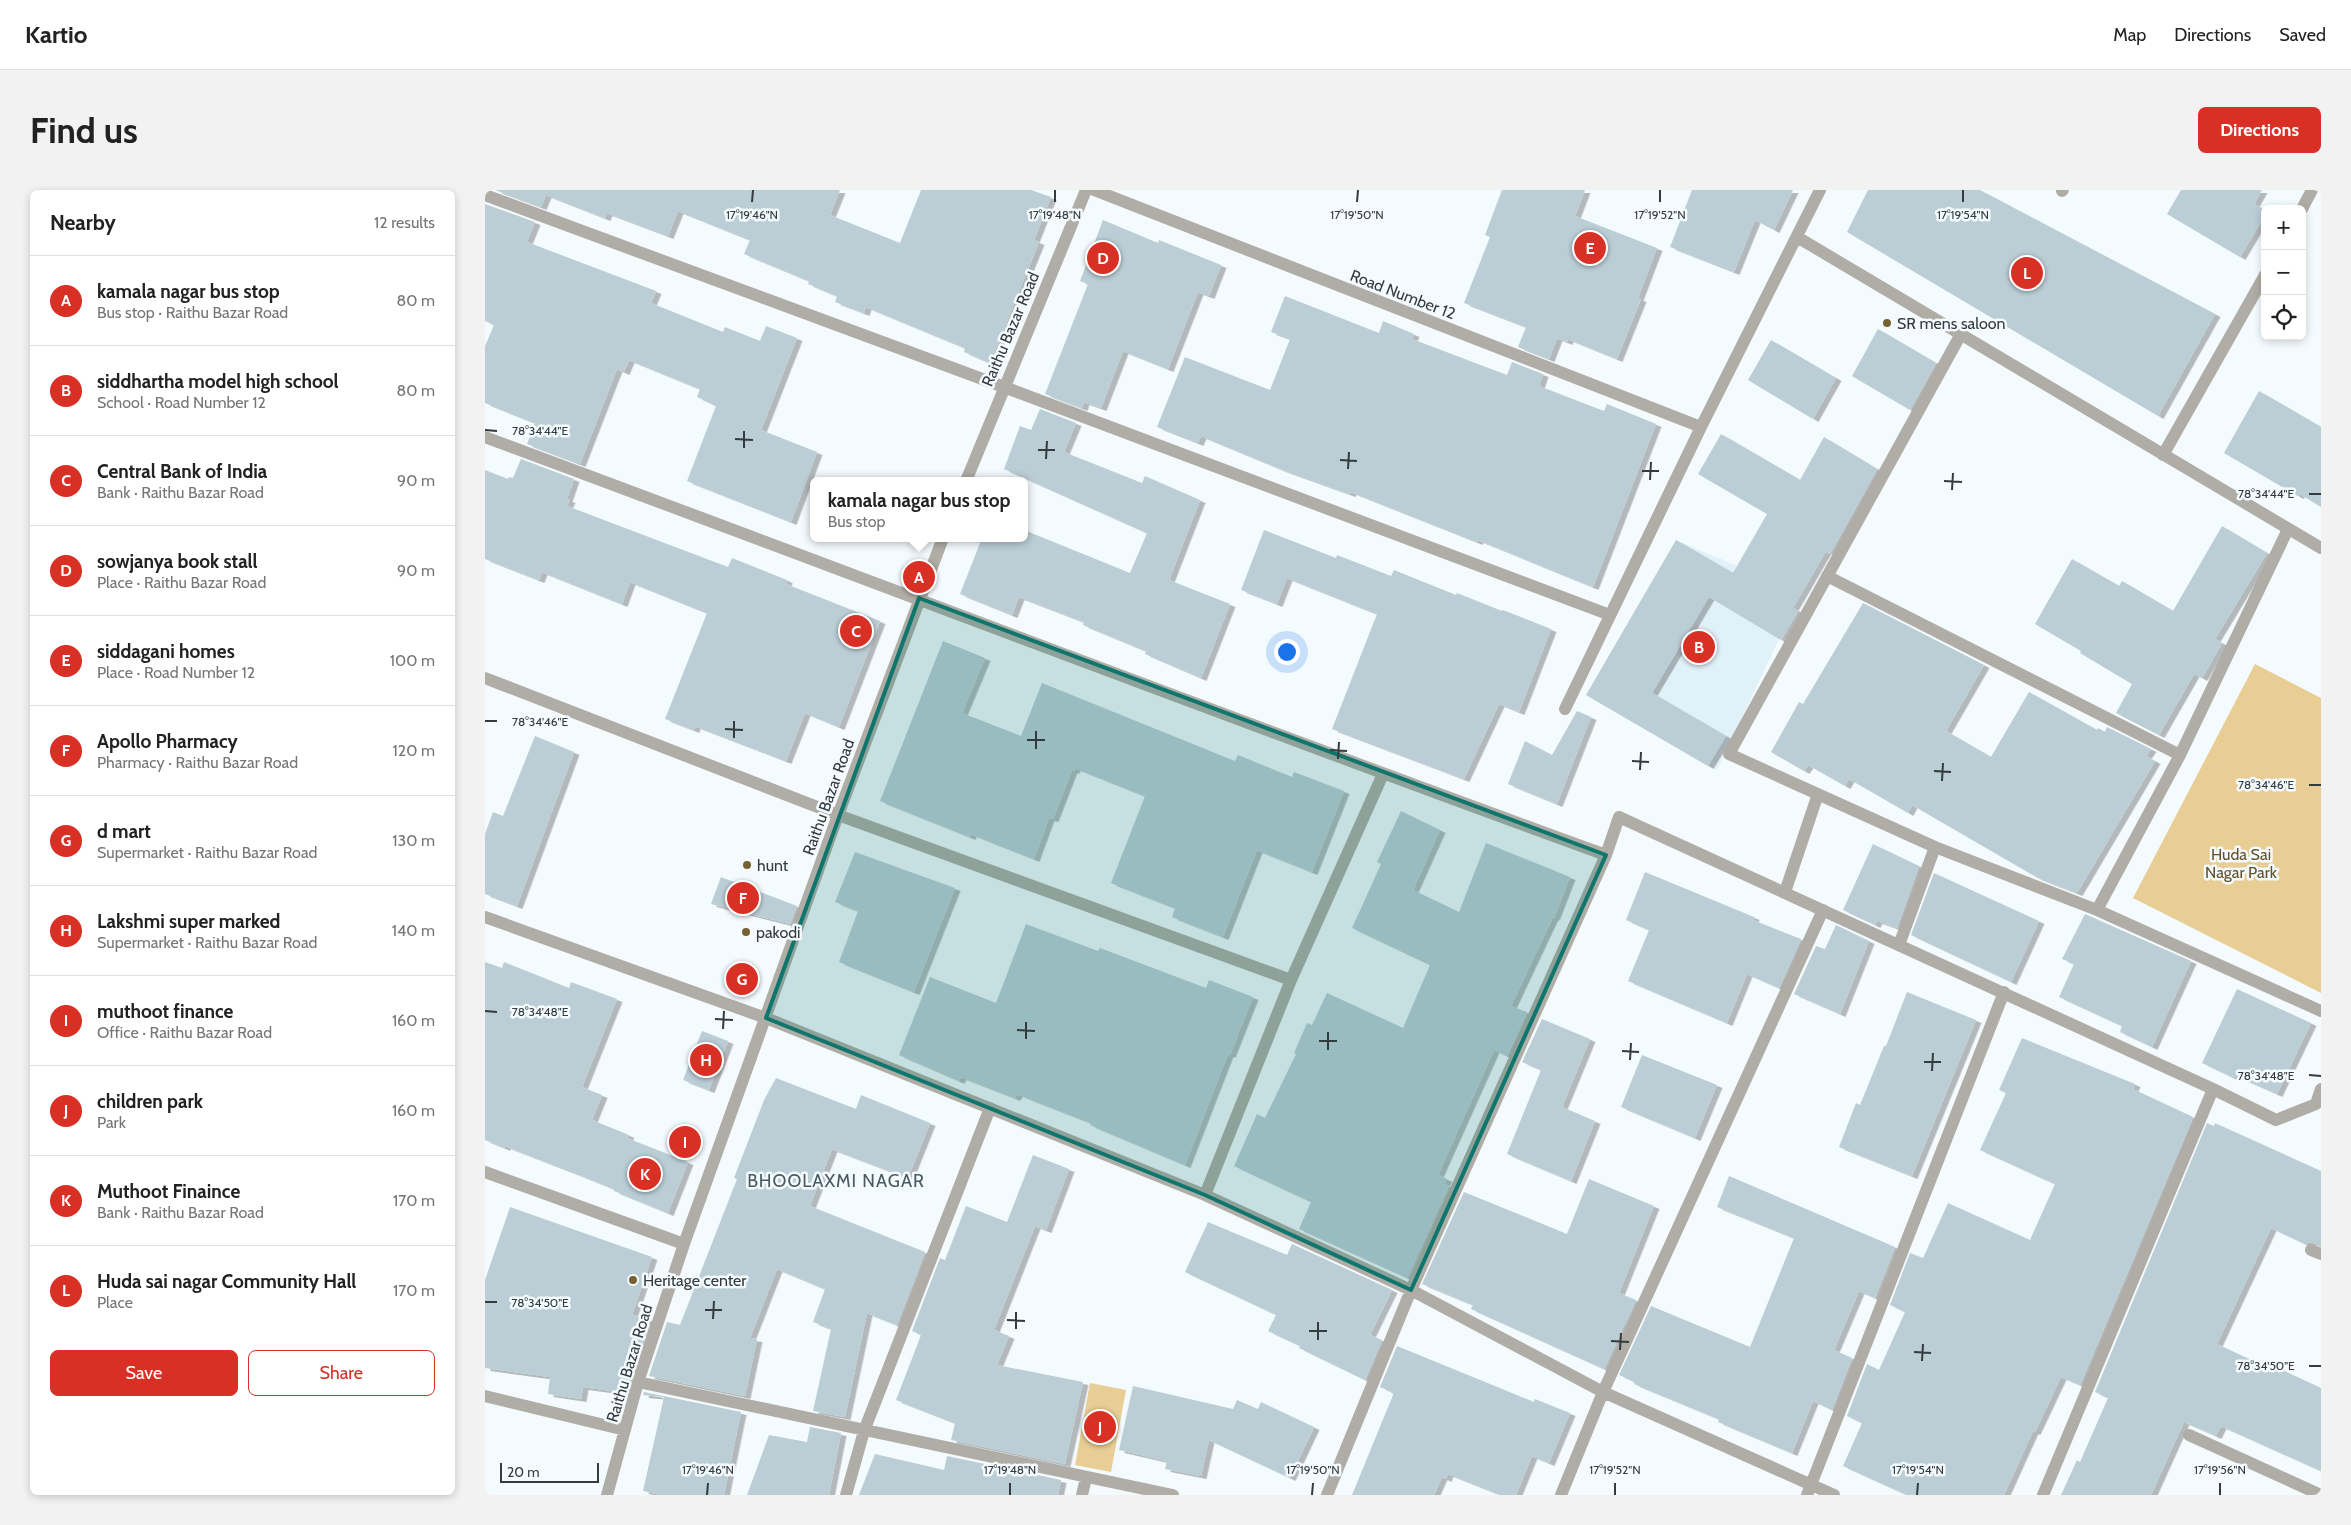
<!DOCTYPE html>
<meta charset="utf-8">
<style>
:root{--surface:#fff;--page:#f2f2f2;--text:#222;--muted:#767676;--line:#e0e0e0;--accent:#d93025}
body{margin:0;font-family:Cabin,sans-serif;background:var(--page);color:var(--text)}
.controls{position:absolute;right:15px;top:15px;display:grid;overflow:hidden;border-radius:8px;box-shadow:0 2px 8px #0003}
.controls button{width:45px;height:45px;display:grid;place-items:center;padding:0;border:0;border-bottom:1px solid var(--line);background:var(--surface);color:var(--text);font:25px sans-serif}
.scale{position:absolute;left:15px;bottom:12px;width:99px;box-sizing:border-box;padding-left:5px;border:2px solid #333b3e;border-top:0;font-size:14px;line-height:18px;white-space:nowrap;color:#333b3e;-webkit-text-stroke:4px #f4fbff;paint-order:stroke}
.you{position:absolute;left:801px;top:461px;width:18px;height:18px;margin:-12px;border:4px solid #fff;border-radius:50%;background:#1a73e8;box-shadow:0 0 0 8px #1a73e833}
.badge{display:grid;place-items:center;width:32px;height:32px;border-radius:50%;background:var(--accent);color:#fff;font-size:16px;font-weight:700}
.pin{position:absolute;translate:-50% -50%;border:2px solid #fff;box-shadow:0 1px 5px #0006}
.popup{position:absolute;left:325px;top:287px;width:218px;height:65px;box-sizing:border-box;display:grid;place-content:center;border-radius:8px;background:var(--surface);filter:drop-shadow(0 1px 4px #0005);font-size:16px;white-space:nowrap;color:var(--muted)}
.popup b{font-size:19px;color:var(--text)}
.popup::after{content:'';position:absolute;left:50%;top:100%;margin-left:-10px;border:10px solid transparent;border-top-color:var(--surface)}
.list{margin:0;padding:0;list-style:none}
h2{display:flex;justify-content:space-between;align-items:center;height:65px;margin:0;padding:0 20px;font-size:21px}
h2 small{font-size:16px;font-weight:400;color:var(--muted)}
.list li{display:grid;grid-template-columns:32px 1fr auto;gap:15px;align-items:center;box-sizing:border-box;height:90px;padding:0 20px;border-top:1px solid var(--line)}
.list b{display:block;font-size:19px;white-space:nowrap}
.list p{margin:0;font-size:16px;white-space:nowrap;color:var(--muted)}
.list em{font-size:16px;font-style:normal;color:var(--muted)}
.actions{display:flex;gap:10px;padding:15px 20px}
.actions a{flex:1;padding:11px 0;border:1px solid var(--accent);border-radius:8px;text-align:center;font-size:18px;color:var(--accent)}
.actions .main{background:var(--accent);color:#fff}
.icon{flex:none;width:28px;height:28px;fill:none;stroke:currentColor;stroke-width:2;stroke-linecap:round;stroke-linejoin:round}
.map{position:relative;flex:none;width:1836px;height:1305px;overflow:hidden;border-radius:8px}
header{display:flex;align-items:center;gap:30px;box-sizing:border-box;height:70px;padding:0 25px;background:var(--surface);border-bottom:1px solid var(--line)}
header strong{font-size:24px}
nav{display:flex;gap:28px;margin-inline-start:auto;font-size:18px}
.intro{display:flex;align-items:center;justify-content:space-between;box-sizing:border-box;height:120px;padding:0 30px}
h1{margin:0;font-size:35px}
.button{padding:12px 22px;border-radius:8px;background:var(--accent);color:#fff;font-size:18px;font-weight:700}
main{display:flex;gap:30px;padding:0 30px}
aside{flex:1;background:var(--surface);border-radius:8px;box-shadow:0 2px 8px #0003}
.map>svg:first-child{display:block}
</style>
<header>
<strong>Kartio</strong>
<nav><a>Map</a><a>Directions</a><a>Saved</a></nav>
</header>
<div class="intro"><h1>Find us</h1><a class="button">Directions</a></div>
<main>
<aside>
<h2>Nearby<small>12 results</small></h2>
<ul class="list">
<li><span class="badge">A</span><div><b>kamala nagar bus stop</b><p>Bus stop · Raithu Bazar Road</p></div><em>80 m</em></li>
<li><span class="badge">B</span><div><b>siddhartha model high school</b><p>School · Road Number 12</p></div><em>80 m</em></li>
<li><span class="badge">C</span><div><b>Central Bank of India</b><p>Bank · Raithu Bazar Road</p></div><em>90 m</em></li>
<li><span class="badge">D</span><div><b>sowjanya book stall</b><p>Place · Raithu Bazar Road</p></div><em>90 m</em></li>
<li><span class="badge">E</span><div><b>siddagani homes</b><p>Place · Road Number 12</p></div><em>100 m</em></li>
<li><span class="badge">F</span><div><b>Apollo Pharmacy</b><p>Pharmacy · Raithu Bazar Road</p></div><em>120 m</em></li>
<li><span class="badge">G</span><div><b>d mart</b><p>Supermarket · Raithu Bazar Road</p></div><em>130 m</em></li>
<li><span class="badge">H</span><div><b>Lakshmi super marked</b><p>Supermarket · Raithu Bazar Road</p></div><em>140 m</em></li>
<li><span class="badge">I</span><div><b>muthoot finance</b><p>Office · Raithu Bazar Road</p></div><em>160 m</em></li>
<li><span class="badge">J</span><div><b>children park</b><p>Park</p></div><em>160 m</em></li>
<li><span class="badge">K</span><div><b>Muthoot Finaince</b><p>Bank · Raithu Bazar Road</p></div><em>170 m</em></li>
<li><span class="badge">L</span><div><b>Huda sai nagar Community Hall</b><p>Place</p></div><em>170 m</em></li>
</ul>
<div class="actions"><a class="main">Save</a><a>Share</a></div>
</aside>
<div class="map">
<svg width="1836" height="1305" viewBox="0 0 1836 1305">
<defs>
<filter id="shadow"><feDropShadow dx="5.5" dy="3" stdDeviation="0" flood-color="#0004"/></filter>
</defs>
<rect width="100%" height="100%" fill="#f4fbff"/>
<!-- built -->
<path fill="#e1f1f8" d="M 1191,350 L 1316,403 L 1232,580 L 1109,510 Z"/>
<!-- green -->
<path fill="#e8cd95" d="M 1770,474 L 1836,508 L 1836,803 L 1648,708 Z
M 605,1193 L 641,1200 L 626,1282 L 590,1275 Z"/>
<!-- building -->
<path fill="#bbcdd5" filter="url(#shadow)" d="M 10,0 L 355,0 L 345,25 L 415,53 L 436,0 L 546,0 L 566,7 L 549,50 L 554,52 L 505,173 L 479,162 L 480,158 L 381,117 L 379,123 L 350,112 L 352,106 L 323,94 L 324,91 L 259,64 L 265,50 L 193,21 L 183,46 L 122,23 L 120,28 L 61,5 L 56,17 Z
M 1017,0 L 1100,0 L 1090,26 L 1172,58 L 1153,108 L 1156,109 L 1132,169 L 1083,149 L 1082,152 L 1072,148 L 1064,169 L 1033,157 L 1041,137 L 979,113 L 1005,47 L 1000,45 Z
M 1207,0 L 1308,0 L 1289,40 L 1270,30 L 1249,82 L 1185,57 Z
M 1383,0 L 1495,0 L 1730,124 L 1673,226 L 1362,42 Z
M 1696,0 L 1777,0 L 1769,14 L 1780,20 L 1780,25 L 1755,67 L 1682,24 Z
M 0,14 L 50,32 L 42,52 L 171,101 L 166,113 L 238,142 L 240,137 L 275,151 L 281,136 L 312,148 L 276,240 L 332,262 L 306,332 L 202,291 L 231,216 L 212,207 L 215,199 L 144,170 L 139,182 L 132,179 L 95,274 L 42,254 L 50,233 L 0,213 L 0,156 L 9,135 L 0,131 Z
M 618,30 L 673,53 L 674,50 L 736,75 L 724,106 L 713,102 L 683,179 L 638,161 L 616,218 L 599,212 L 597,218 L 560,204 L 603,94 L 595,91 Z
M 800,106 L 894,143 L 898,131 L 929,144 L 927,149 L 1022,185 L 1027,172 L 1058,184 L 1054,196 L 1119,221 L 1122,214 L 1171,234 L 1108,397 L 993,350 L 992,352 L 866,302 L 865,304 L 798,280 L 716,246 L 713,253 L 672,237 L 700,167 L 785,200 L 805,149 L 786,142 Z
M 1393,139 L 1451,173 L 1425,220 L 1367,186 Z
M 1286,150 L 1351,188 L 1328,229 L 1263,190 Z
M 1774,201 L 1836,237 L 1836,317 L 1815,304 L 1813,306 L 1739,263 Z
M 555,219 L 591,233 L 579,262 L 657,293 L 660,286 L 715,310 L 684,390 L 745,414 L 716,488 L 660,464 L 661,461 L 598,435 L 599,432 L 534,407 L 527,425 L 475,404 L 497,348 L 539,348 L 539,340 L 645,383 L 662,343 L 519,279 L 535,236 L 546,240 Z
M 1236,244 L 1315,290 L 1339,247 L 1392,279 L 1345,364 L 1341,361 L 1308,418 L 1313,421 L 1296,450 L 1224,407 L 1167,503 L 1241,546 L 1223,576 L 1101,505 L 1191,350 L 1248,383 L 1282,324 L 1213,284 Z
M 36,269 L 89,289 L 82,309 L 85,310 L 82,316 L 243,377 L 247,368 L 302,390 L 301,394 L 395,431 L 354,537 L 320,523 L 301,571 L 210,536 L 209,540 L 180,529 L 222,423 L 145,392 L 137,414 L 57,382 L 54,390 L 0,369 L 0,280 L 23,289 L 24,287 L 28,288 Z
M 1737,336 L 1782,363 L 1730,449 L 1737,453 L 1717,488 L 1709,484 L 1674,545 L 1631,523 L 1647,494 L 1595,463 L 1596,461 L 1550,434 L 1587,369 L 1634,396 L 1637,391 L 1688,421 Z
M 779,340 L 851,368 L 852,365 L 906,386 L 909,380 L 971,405 L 972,403 L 1017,421 L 1018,420 L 1066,439 L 1034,522 L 1014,514 L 979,589 L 847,539 L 892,424 L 802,388 L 792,414 L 756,400 Z
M 1378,413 L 1499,475 L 1461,541 L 1506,567 L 1544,502 L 1612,540 L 1613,538 L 1620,542 L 1622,537 L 1666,559 L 1661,566 L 1670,571 L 1592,703 L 1553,688 L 1427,615 L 1423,623 L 1364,589 L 1360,596 L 1323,575 L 1319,581 L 1286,562 L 1314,512 L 1318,514 Z
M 458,451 L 500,468 L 477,523 L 536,546 L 557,493 L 750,571 L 753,565 L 807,587 L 809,582 L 859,601 L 827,682 L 772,660 L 738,747 L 687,727 L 690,718 L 626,693 L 660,606 L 590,578 L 589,581 L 587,580 L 568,629 L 564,628 L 549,669 L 486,644 L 485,647 L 395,611 Z
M 1092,521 L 1106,527 L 1072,614 L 1023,594 L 1040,551 L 1067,565 Z
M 50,546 L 89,562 L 32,716 L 0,704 L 0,644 L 8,622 L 18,626 Z
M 916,621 L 955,640 L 928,700 L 974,722 L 1001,653 L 1085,687 L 1069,728 L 1068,727 L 1026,816 L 1042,822 L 1022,866 L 1009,860 L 953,985 L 962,989 L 959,994 L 964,996 L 922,1088 L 814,1039 L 826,1012 L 749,976 L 772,924 L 780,928 L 811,864 L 809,863 L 822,833 L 827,835 L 842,803 L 918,838 L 945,775 L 867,738 L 896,674 L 892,672 Z
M 1388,654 L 1434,676 L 1412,738 L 1392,731 L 1390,735 L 1358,720 Z
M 370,662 L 470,698 L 429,802 L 354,772 L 373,721 L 350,712 Z
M 1160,682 L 1269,727 L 1268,730 L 1316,749 L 1294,798 L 1262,784 L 1242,833 L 1143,791 L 1164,740 L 1141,730 Z
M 1449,683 L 1554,731 L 1526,792 L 1426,745 Z
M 236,687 L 312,716 L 305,734 L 226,714 Z
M 1600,724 L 1706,771 L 1667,857 L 1635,842 L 1637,836 L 1574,807 L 1589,774 L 1577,769 Z
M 541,734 L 613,761 L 615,758 L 721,798 L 724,790 L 768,807 L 745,865 L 743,864 L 700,975 L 605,935 L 606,933 L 532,904 L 530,908 L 476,887 L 474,891 L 414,865 L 445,787 L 511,813 Z
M 1351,735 L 1384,751 L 1355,824 L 1309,804 L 1331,756 L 1340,759 Z
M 0,772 L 17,778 L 19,772 L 84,798 L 86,792 L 132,809 L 97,897 L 117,905 L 107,930 L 144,945 L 142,948 L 203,972 L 183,1023 L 129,1001 L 129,999 L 92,984 L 20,956 L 20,958 L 0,950 Z
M 1752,799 L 1826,833 L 1792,904 L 1751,886 L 1749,888 L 1717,873 Z
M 1422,802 L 1491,830 L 1427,986 L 1354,957 L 1371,913 L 1375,915 L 1399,856 L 1401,856 Z
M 1057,829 L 1105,849 L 1077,917 L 1110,931 L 1086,991 L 1022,964 L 1056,880 L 1037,872 Z
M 217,841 L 243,851 L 224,900 L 198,890 Z
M 1537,848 L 1650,894 L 1648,899 L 1708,927 L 1595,1195 L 1576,1187 L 1550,1242 L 1548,1241 L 1519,1305 L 1422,1305 L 1358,1276 L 1377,1233 L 1362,1226 L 1382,1174 L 1394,1180 L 1420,1122 L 1405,1115 L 1425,1063 L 1438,1068 L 1463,1013 L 1545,1050 L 1570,994 L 1495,960 L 1521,903 L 1514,900 Z
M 1157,865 L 1232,895 L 1210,948 L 1136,917 Z
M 291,888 L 371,919 L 376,905 L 445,933 L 423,988 L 347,959 L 325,1016 L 440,1062 L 412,1135 L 382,1123 L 360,1227 L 328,1221 L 346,1139 L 328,1132 L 340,1099 L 292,1079 L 265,1148 L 272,1149 L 260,1206 L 164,1186 L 182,1132 L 195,1135 L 252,989 L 249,988 L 279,910 Z
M 1722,933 L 1729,936 L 1730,933 L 1836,981 L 1836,1055 L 1825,1052 L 1820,1054 L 1786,1038 L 1732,1154 L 1779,1176 L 1780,1172 L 1836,1198 L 1836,1281 L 1736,1236 L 1731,1246 L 1699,1232 L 1666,1305 L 1576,1305 L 1592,1270 L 1595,1272 L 1623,1208 L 1610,1202 Z
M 548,965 L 584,979 L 561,1040 L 550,1036 L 509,1140 L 524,1146 L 512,1175 L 598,1192 L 580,1274 L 466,1250 L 470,1233 L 411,1210 L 436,1145 L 427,1141 L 455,1068 L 460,1070 L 481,1016 L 522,1032 Z
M 1244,986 L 1410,1057 L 1390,1108 L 1374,1101 L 1349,1160 L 1367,1168 L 1347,1220 L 1328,1211 L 1307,1263 L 1233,1232 L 1234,1229 L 1149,1194 L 1150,1192 L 1134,1185 L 1166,1116 L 1265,1157 L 1309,1048 L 1232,1017 Z
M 1104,989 L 1169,1016 L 1134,1103 L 1151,1110 L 1119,1179 L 986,1119 L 988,1115 L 937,1094 L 979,1002 L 1082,1044 Z
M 25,1017 L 167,1067 L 147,1125 L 166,1129 L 142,1203 L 98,1197 L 96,1209 L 63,1204 L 65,1187 L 0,1178 L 0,1090 Z
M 723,1032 L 802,1065 L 807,1054 L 907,1100 L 885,1145 L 897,1150 L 880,1190 L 814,1158 L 815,1156 L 783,1141 L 791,1125 L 700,1082 Z
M 912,1156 L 1049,1212 L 1050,1209 L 1085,1223 L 1064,1273 L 1047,1266 L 1031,1305 L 1016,1305 L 963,1284 L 961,1289 L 957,1287 L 949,1305 L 867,1305 L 908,1205 L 907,1202 L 895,1197 Z
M 648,1196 L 748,1219 L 752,1210 L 773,1219 L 776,1212 L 829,1237 L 805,1288 L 724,1250 L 716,1286 L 680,1279 L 682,1271 L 634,1260 Z
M 159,1202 L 256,1222 L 239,1305 L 176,1305 L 158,1301 L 179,1207 L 158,1205 Z
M 325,1237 L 356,1243 L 344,1305 L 262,1305 L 284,1245 L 322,1252 Z
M 390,1264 L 459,1280 L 462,1266 L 576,1290 L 573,1305 L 374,1305 Z"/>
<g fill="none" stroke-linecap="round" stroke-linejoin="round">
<!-- street -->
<path stroke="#b0ada6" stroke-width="12" d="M 609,0 L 1216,237
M 1577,1 L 1578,0
M 0,5 L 519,197 L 1125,425
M 1817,19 L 1827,0
M 1312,47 L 1836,358
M 1476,144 L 1244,564 L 1450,657 L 1612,720 L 1836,821
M 0,247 C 374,386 746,529 1121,665
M 1678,265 L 1780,85
M 481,291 L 601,0
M 1342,386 L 1695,565
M 0,488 L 353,625 L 806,790
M 1080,519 L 1216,237 L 1335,0
M 1300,702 L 1333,604
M 1612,720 L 1695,565 L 1803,339
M 0,727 L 281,828 L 720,1005 L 926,1100 L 1118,1202 L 1349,1305
M 1414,755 L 1450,657
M 1728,899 L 1791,930 L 1831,914 L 1836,899
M 0,982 L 199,1054
M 720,1005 L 806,790 L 898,584
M 1826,1060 L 1836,1064
M 153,1192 L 688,1305
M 0,1206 L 140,1240
M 1704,1245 L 1836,1305
M 122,1305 L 153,1192 L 199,1054 L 353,625 L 458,348
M 361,1305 L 379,1241 L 505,918
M 597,1305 L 601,1288
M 842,1305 L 926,1100 L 1121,665 L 1134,627 L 1728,899 L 1558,1305
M 1076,1305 L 1118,1202 L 1338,720
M 1322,1305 L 1519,802"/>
</g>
<!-- marked area -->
<path fill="#0f766e" fill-opacity="0.2" stroke="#0f766e" stroke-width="4" stroke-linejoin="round" d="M 434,408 L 1121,665 L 926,1100 L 720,1005 L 281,828 Z"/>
<!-- ticks -->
<path fill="none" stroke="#333b3e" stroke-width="2" d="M 267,12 L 268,0M 570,12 L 570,0M 872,12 L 873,0M 1175,12 L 1175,0M 1478,12 L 1478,0M 0,240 L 12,241M 250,249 L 268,250M 259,258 L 259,241M 553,260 L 570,260M 561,269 L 562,251M 855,270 L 872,271M 863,279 L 864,262M 1157,281 L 1174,281M 1165,290 L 1166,272M 1459,291 L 1477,292M 1467,300 L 1468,283M 1824,304 L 1836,304M 0,531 L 12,531M 240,539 L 258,540M 249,548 L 249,531M 542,550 L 560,550M 551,559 L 551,541M 845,560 L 862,561M 853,569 L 854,552M 1147,571 L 1164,572M 1155,580 L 1156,562M 1449,581 L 1466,582M 1457,591 L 1458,573M 1824,595 L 1836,595M 0,821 L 12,822M 230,829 L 248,830M 238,839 L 239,821M 532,840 L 550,841M 541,849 L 541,832M 834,851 L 852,851M 843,860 L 843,842M 1137,861 L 1154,862M 1145,870 L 1146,853M 1439,872 L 1456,872M 1447,881 L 1448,863M 1824,885 L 1836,886M 0,1112 L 12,1112M 220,1120 L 237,1120M 228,1129 L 229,1111M 522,1130 L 540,1131M 531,1139 L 531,1122M 824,1141 L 842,1141M 833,1150 L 833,1132M 1126,1151 L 1144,1152M 1135,1160 L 1136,1143M 1429,1162 L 1446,1163M 1437,1171 L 1438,1154M 1824,1176 L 1836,1176M 222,1305 L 223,1293M 525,1305 L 525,1293M 827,1305 L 828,1293M 1130,1305 L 1130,1293M 1432,1305 L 1433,1293M 1735,1305 L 1735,1293"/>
<!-- markers -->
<g fill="#766130" stroke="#f4fbff" stroke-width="2">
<circle cx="1402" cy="133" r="5"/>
<circle cx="262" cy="675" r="5"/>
<circle cx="261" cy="742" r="5"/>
<circle cx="148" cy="1090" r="5"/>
</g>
<g text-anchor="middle" stroke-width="5" stroke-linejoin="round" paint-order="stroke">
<!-- street labels -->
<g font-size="16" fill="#333b3e" stroke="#f4fbff">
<text transform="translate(918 104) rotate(21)" y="6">Road Number 12</text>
<text transform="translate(525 139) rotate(-67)" y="6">Raithu Bazar Road</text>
<text transform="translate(343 607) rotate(-70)" y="6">Raithu Bazar Road</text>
<text transform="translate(144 1173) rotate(-73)" y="6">Raithu Bazar Road</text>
</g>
<!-- poi labels -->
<g font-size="16" fill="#333b3e" stroke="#f4fbff" text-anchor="start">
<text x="1412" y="139">SR mens saloon</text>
<text x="272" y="681">hunt</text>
<text x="271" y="748">pakodi</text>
<text x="158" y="1096">Heritage center</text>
</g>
<!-- park labels -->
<g font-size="16" fill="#635127" stroke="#f4fbff">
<text x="1756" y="670">Huda Sai<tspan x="1756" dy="18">Nagar Park</tspan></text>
</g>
<!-- neighbourhood labels -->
<g font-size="18" letter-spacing="1" fill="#4a5a61" stroke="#f4fbff">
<text x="351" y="997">BHOOLAXMI NAGAR</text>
</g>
</g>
<g font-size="12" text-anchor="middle" fill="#333b3e" stroke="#f4fbff" stroke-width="5" stroke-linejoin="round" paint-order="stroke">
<text x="267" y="29">17°19'46"N</text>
<text x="570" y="29">17°19'48"N</text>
<text x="872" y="29">17°19'50"N</text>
<text x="1175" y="29">17°19'52"N</text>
<text x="1478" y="29">17°19'54"N</text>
<text x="55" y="245">78°34'44"E</text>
<text x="1781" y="308">78°34'44"E</text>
<text x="55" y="536">78°34'46"E</text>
<text x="1781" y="599">78°34'46"E</text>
<text x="55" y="826">78°34'48"E</text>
<text x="1781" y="890">78°34'48"E</text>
<text x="55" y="1117">78°34'50"E</text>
<text x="1781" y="1180">78°34'50"E</text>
<text x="223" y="1284">17°19'46"N</text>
<text x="525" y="1284">17°19'48"N</text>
<text x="828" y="1284">17°19'50"N</text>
<text x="1130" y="1284">17°19'52"N</text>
<text x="1433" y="1284">17°19'54"N</text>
<text x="1735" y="1284">17°19'56"N</text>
</g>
</svg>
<div class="controls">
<button>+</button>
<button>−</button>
<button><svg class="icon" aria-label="locate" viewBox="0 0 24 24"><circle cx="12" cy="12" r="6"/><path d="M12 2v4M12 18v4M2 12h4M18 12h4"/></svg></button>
</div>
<div class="scale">20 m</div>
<div class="you"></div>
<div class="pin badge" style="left:434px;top:387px">A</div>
<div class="popup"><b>kamala nagar bus stop</b>Bus stop</div>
<div class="pin badge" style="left:1214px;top:457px">B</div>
<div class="pin badge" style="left:371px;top:441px">C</div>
<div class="pin badge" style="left:618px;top:68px">D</div>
<div class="pin badge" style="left:1105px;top:58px">E</div>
<div class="pin badge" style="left:258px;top:708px">F</div>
<div class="pin badge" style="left:257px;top:789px">G</div>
<div class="pin badge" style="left:221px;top:870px">H</div>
<div class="pin badge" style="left:200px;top:952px">I</div>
<div class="pin badge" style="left:615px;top:1237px">J</div>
<div class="pin badge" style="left:160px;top:984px">K</div>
<div class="pin badge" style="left:1542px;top:83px">L</div>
</div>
</main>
